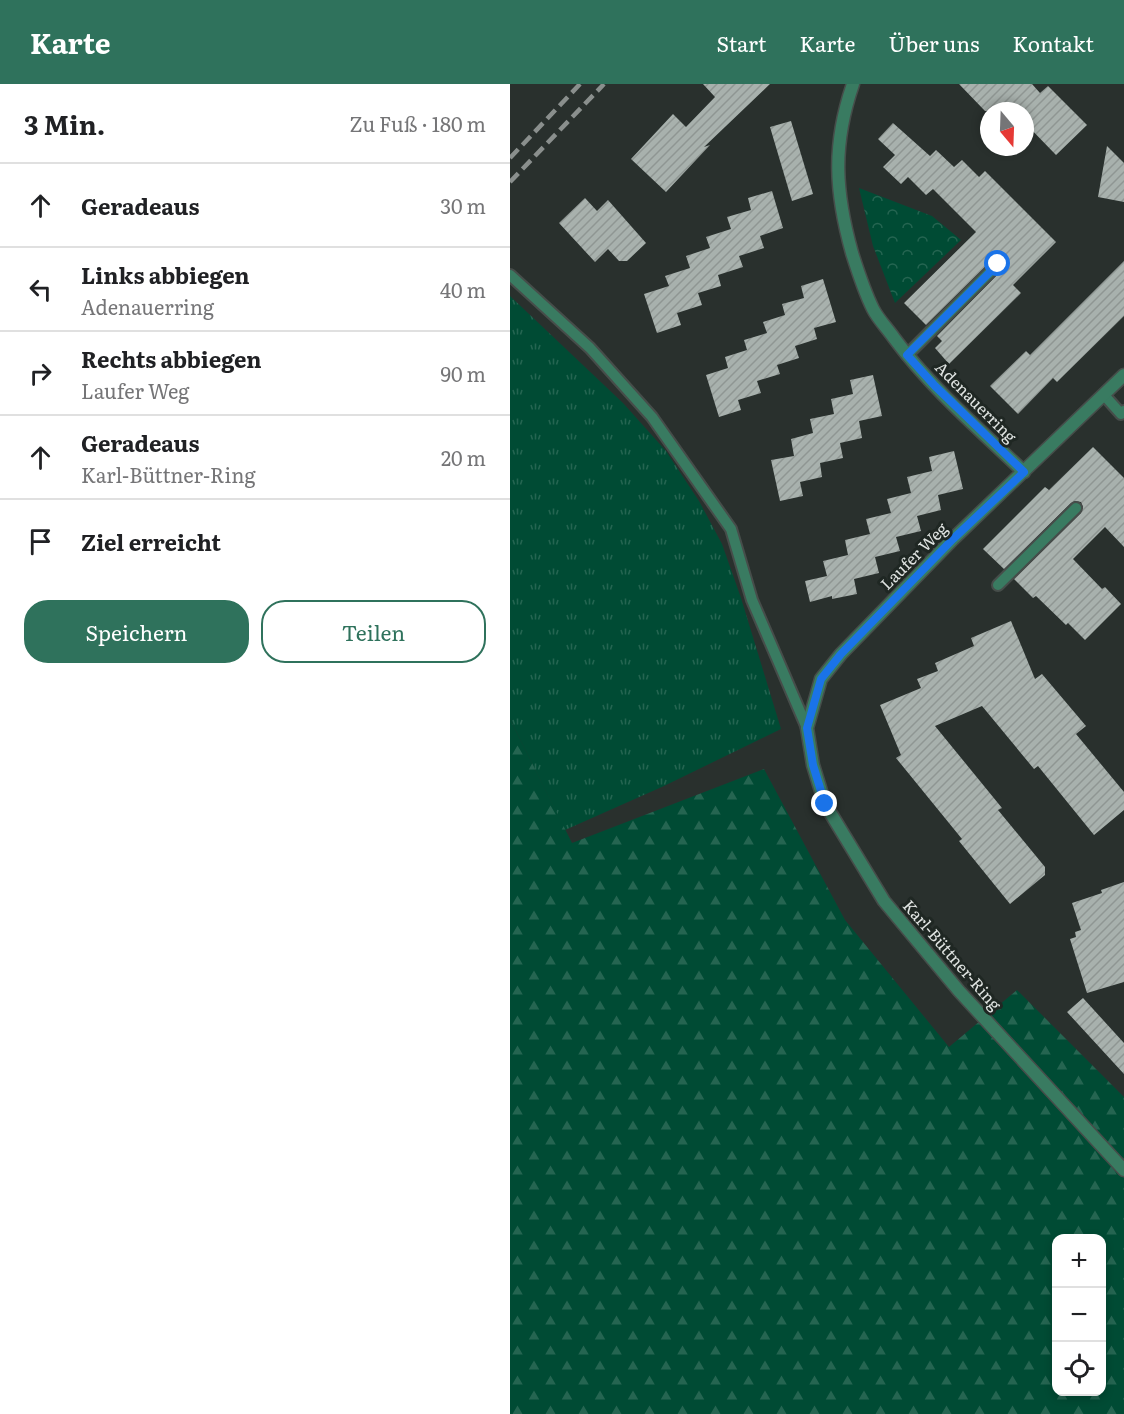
<!DOCTYPE html>
<html lang="de">
<meta charset="utf-8">
<style>
:root{--surface:#fff;--page:#f2f2f2;--text:#202124;--muted:#757577;--line:#e0e0e0;--accent:#2f725c}
body{margin:0;font-family:Literata,serif;background:var(--page);color:var(--text)}
.controls{position:absolute;right:18px;bottom:18px;display:grid;overflow:hidden;border-radius:12px;box-shadow:0 3px 9px #0003}
.controls button{width:54px;height:54px;display:grid;place-items:center;padding:0;border:0;border-bottom:2px solid var(--line);background:var(--surface);color:var(--text);font:30px sans-serif}
.compass{position:absolute;left:470px;top:18px;width:54px;height:54px;border-radius:50%;background:var(--surface);box-shadow:0 3px 9px #0003;rotate:161deg}
.stop{position:absolute;width:18px;height:18px;margin:-14px;border:4px solid #1a73e8;border-radius:50%;background:#fff}
.stop.end{background:#1a73e8;border-color:#fff;box-shadow:0 2px 6px #0008}
.list{margin:0;padding:0;list-style:none}
h2{display:flex;justify-content:space-between;align-items:center;height:78px;margin:0;padding:0 24px;font-size:26px}
h2 small{font-size:20px;font-weight:400;color:var(--muted)}
.list li{display:grid;grid-template-columns:39px 1fr auto;gap:18px;align-items:center;box-sizing:border-box;height:84px;padding:0 24px;border-top:2px solid var(--line)}
.list b{display:block;font-size:22px;white-space:nowrap}
.list p{margin:0;font-size:20px;white-space:nowrap;color:var(--muted)}
.list em{font-size:20px;font-style:normal;color:var(--muted)}
.actions{display:flex;gap:12px;padding:18px 24px}
.actions a{flex:1;padding:14px 0;border:2px solid var(--accent);border-radius:24px;text-align:center;font-size:21px;color:var(--accent)}
.actions .main{background:var(--accent);color:#fff}
.icon{flex:none;width:33px;height:33px;fill:none;stroke:currentColor;stroke-width:2;stroke-linecap:round;stroke-linejoin:round}
.map{position:relative;flex:none;width:614px;height:1330px;overflow:hidden}
header{display:flex;align-items:center;gap:36px;box-sizing:border-box;height:84px;padding:0 30px;background:var(--accent);color:#fff}
header strong{font-size:28px}
nav{display:flex;gap:33px;margin-inline-start:auto;font-size:21px}
main{display:flex}
aside{flex:1;background:var(--surface)}
.map>svg:first-child{display:block}
</style>
<header>
<strong>Karte</strong>
<nav><a>Start</a><a>Karte</a><a>Über uns</a><a>Kontakt</a></nav>
</header>
<main>
<aside>
<h2>3 Min.<small>Zu Fuß · 180 m</small></h2>
<ul class="list">
<li><svg class="icon" aria-label="ahead" viewBox="0 0 24 24"><path d="M12 20V5M6 11l6-6 6 6"/></svg><div><b>Geradeaus</b></div><em>30 m</em></li>
<li><svg class="icon" aria-label="left" viewBox="0 0 24 24"><path d="M17 20v-9H6M10 6l-5 5 5 5"/></svg><div><b>Links abbiegen</b><p>Adenauerring</p></div><em>40 m</em></li>
<li><svg class="icon" aria-label="right" viewBox="0 0 24 24"><path d="M7 20v-9h11M14 6l5 5-5 5"/></svg><div><b>Rechts abbiegen</b><p>Laufer Weg</p></div><em>90 m</em></li>
<li><svg class="icon" aria-label="ahead" viewBox="0 0 24 24"><path d="M12 20V5M6 11l6-6 6 6"/></svg><div><b>Geradeaus</b><p>Karl-Büttner-Ring</p></div><em>20 m</em></li>
<li><svg class="icon" aria-label="arrive" viewBox="0 0 24 24"><path d="M6 21V4h12l-3 4 3 4H6"/></svg><div><b>Ziel erreicht</b></div></li>
</ul>
<div class="actions"><a class="main">Speichern</a><a>Teilen</a></div>
</aside>
<div class="map">
<svg width="614" height="1330" viewBox="0 0 614 1330">
<defs>
<pattern id="grass-tufts" width="24" height="20" patternUnits="userSpaceOnUse" patternTransform="scale(1.5)"><rect width="24" height="20" fill="#004b34"/><path d="M3 7l-1-3M5 7V3M7 7l1-3M15 17l-1-3M17 17v-4M19 17l1-3" fill="none" stroke="#256551"/></pattern>
<pattern id="forest-firs" width="22" height="20" patternUnits="userSpaceOnUse" patternTransform="scale(1.5)"><rect width="22" height="20" fill="#004b34"/><path d="M5 1l3.5 6h-7zM16 11l3.5 6h-7z" fill="#256551"/></pattern>
<pattern id="park-crowns" width="20" height="18" patternUnits="userSpaceOnUse" patternTransform="scale(1.5)"><rect width="20" height="18" fill="#004b34"/><path d="M2 6a3 3 0 1 1 6 0M12 15a3 3 0 1 1 6 0" fill="none" stroke="#256551"/></pattern>
<pattern id="building-hatch" width="6" height="6" patternUnits="userSpaceOnUse" patternTransform="scale(1.5)"><rect width="6" height="6" fill="#a8b1ad"/><path d="M-1 1l2-2M0 6l6-6M5 7l2-2" fill="none" stroke="#8f9693"/></pattern>
</defs>
<rect width="100%" height="100%" fill="#29302d"/>
<!-- grass -->
<path fill="url(#grass-tufts)" d="M 0,212 L 113,319 L 156,367 L 189,417 L 212,460 L 231,514 L 271,645 L 154,702 L 55,746 L 0,635 Z"/>
<!-- forest -->
<path fill="url(#forest-firs)" fill-rule="evenodd" d="M 0,635 L 62,759 L 254,685 L 335,836 L 439,963 L 507,906 L 614,1013 L 614,1330 L 0,1330 ZM 546,1154 L 592,1154 L 592,1308 L 546,1308 Z"/>
<!-- park -->
<path fill="url(#park-crowns)" d="M 349,104 L 422,132 L 451,156 L 385,219 L 363,162 Z"/>
<!-- building -->
<path fill="url(#building-hatch)" d="M 193,0 L 260,0 L 194,63 L 200,61 L 156,108 L 121,75 L 163,30 L 176,43 L 205,13 Z
M 449,0 L 522,0 L 530,9 L 538,2 L 577,41 L 546,71 L 515,39 L 515,27 L 475,27 Z
M 281,37 L 303,110 L 282,117 L 260,43 Z
M 383,39 L 420,72 L 426,66 L 444,83 L 452,76 L 469,93 L 475,87 L 546,158 L 503,201 L 511,209 L 439,280 L 425,264 L 432,257 L 427,252 L 493,185 L 495,179 L 490,173 L 483,175 L 416,241 L 394,219 L 466,148 L 423,105 L 416,111 L 398,93 L 391,100 L 373,83 L 385,71 L 368,55 Z
M 597,62 L 614,79 L 614,118 L 588,113 Z
M 262,107 L 273,144 L 250,152 L 254,164 L 229,172 L 233,183 L 208,191 L 211,202 L 188,209 L 192,221 L 167,229 L 171,241 L 147,249 L 134,210 L 159,202 L 155,192 L 180,184 L 176,172 L 200,164 L 196,153 L 221,145 L 217,133 L 241,126 L 238,114 Z
M 75,114 L 87,127 L 98,116 L 136,159 L 117,177 L 109,177 L 98,165 L 85,178 L 49,139 Z
M 614,177 L 614,232 L 547,298 L 543,294 L 508,330 L 480,302 L 516,267 L 520,271 Z
M 313,195 L 326,238 L 304,244 L 307,255 L 285,262 L 289,274 L 267,281 L 270,290 L 247,297 L 251,309 L 228,316 L 231,326 L 209,333 L 196,291 L 218,284 L 215,273 L 237,266 L 234,256 L 257,249 L 253,238 L 275,231 L 272,220 L 294,214 L 291,202 Z
M 363,291 L 372,332 L 349,337 L 352,354 L 330,359 L 333,374 L 310,379 L 312,393 L 290,398 L 293,412 L 270,417 L 261,376 L 284,372 L 281,355 L 303,349 L 300,335 L 324,330 L 321,315 L 343,310 L 340,296 Z
M 583,363 L 614,394 L 614,463 L 595,443 L 563,475 L 592,505 L 595,503 L 611,520 L 575,556 L 558,539 L 556,541 L 526,512 L 523,514 L 504,495 L 571,429 L 573,423 L 571,418 L 565,417 L 561,419 L 494,485 L 473,465 L 535,403 L 539,406 Z
M 444,367 L 453,405 L 428,411 L 431,426 L 407,432 L 411,447 L 386,453 L 390,467 L 365,473 L 369,489 L 344,495 L 347,510 L 322,515 L 322,512 L 300,518 L 295,497 L 317,492 L 313,477 L 338,471 L 335,456 L 360,450 L 356,435 L 381,429 L 377,415 L 401,409 L 397,393 L 422,387 L 419,373 Z
M 501,537 L 525,595 L 532,590 L 576,642 L 566,650 L 614,708 L 614,726 L 584,751 L 528,682 L 524,685 L 472,622 L 425,642 L 492,724 L 488,726 L 535,783 L 535,791 L 500,820 L 449,757 L 452,755 L 386,674 L 391,671 L 370,621 L 411,604 L 407,595 L 428,587 L 425,579 L 464,562 L 461,554 Z
M 614,798 L 614,898 L 577,909 L 560,855 L 566,853 L 565,848 L 571,846 L 562,819 L 592,809 L 591,806 Z
M 573,914 L 614,959 L 614,990 L 557,928 Z"/>
<g fill="none" stroke-linecap="round" stroke-linejoin="round">
<!-- lane casing -->
<g stroke="#464d4a" stroke-width="14">
<path id="lane" d="M 0,191 L 80,264 L 142,333 L 221,445 L 242,516 L 297,644
M 397,271 L 488,180
M 594,311 L 611,330 L 614,327
M 488,501 L 566,424"/>
</g>
<!-- street casing -->
<g stroke="#464d4a" stroke-width="15">
<path id="street" d="M 343,0 C 322,61 325,108 342,169 C 348,188 354,207 363,225 C 368,235 377,244 384,254 C 421,304 469,345 514,388
M 614,291 L 443,455 L 331,570 L 311,595 L 297,644 L 303,681 L 315,720 L 374,817 L 449,907 L 614,1086"/>
</g>
<!-- lane -->
<use href="#lane" stroke="#397b61" stroke-width="10"/>
<!-- street -->
<use href="#street" stroke="#397b61" stroke-width="12"/>
<!-- rail -->
<path stroke="#8a8f8d" stroke-width="4.5" stroke-dasharray="12 6" stroke-linecap="butt" d="M 0,74 L 70,0
M 0,98 L 94,0"/>
</g>
<g fill="none" stroke-linecap="round" stroke-linejoin="round">
<!-- route -->
<path stroke="#1a73e8" stroke-width="8" d="M 315,720 L 303,681 L 297,644 L 311,595 L 331,570 L 443,455 L 514,388 L 425,302 L 397,271 L 488,180"/>
</g>
<g text-anchor="middle" stroke-width="6" stroke-linejoin="round" paint-order="stroke">
<!-- street labels -->
<g font-size="16" fill="#e0e4e2" stroke="#1f2723">
<text transform="translate(466 318) rotate(45)" y="6">Adenauerring</text>
<text transform="translate(404 472) rotate(-45)" y="6">Laufer Weg</text>
<text transform="translate(442 871) rotate(49)" y="6">Karl-Büttner-Ring</text>
</g>
</g>
</svg>
<div class="controls">
<button>+</button>
<button>−</button>
<button><svg class="icon" aria-label="locate" viewBox="0 0 24 24"><circle cx="12" cy="12" r="6"/><path d="M12 2v4M12 18v4M2 12h4M18 12h4"/></svg></button>
</div>
<svg class="compass" viewBox="-18 -18 36 36"><path d="M0-13l5 13h-10z" fill="#e53935"/><path d="M0 13l5-13h-10z" fill="#757577"/></svg>
<div class="stop" style="left:488px;top:180px"></div>
<div class="stop end" style="left:315px;top:720px"></div>
</div>
</main>
